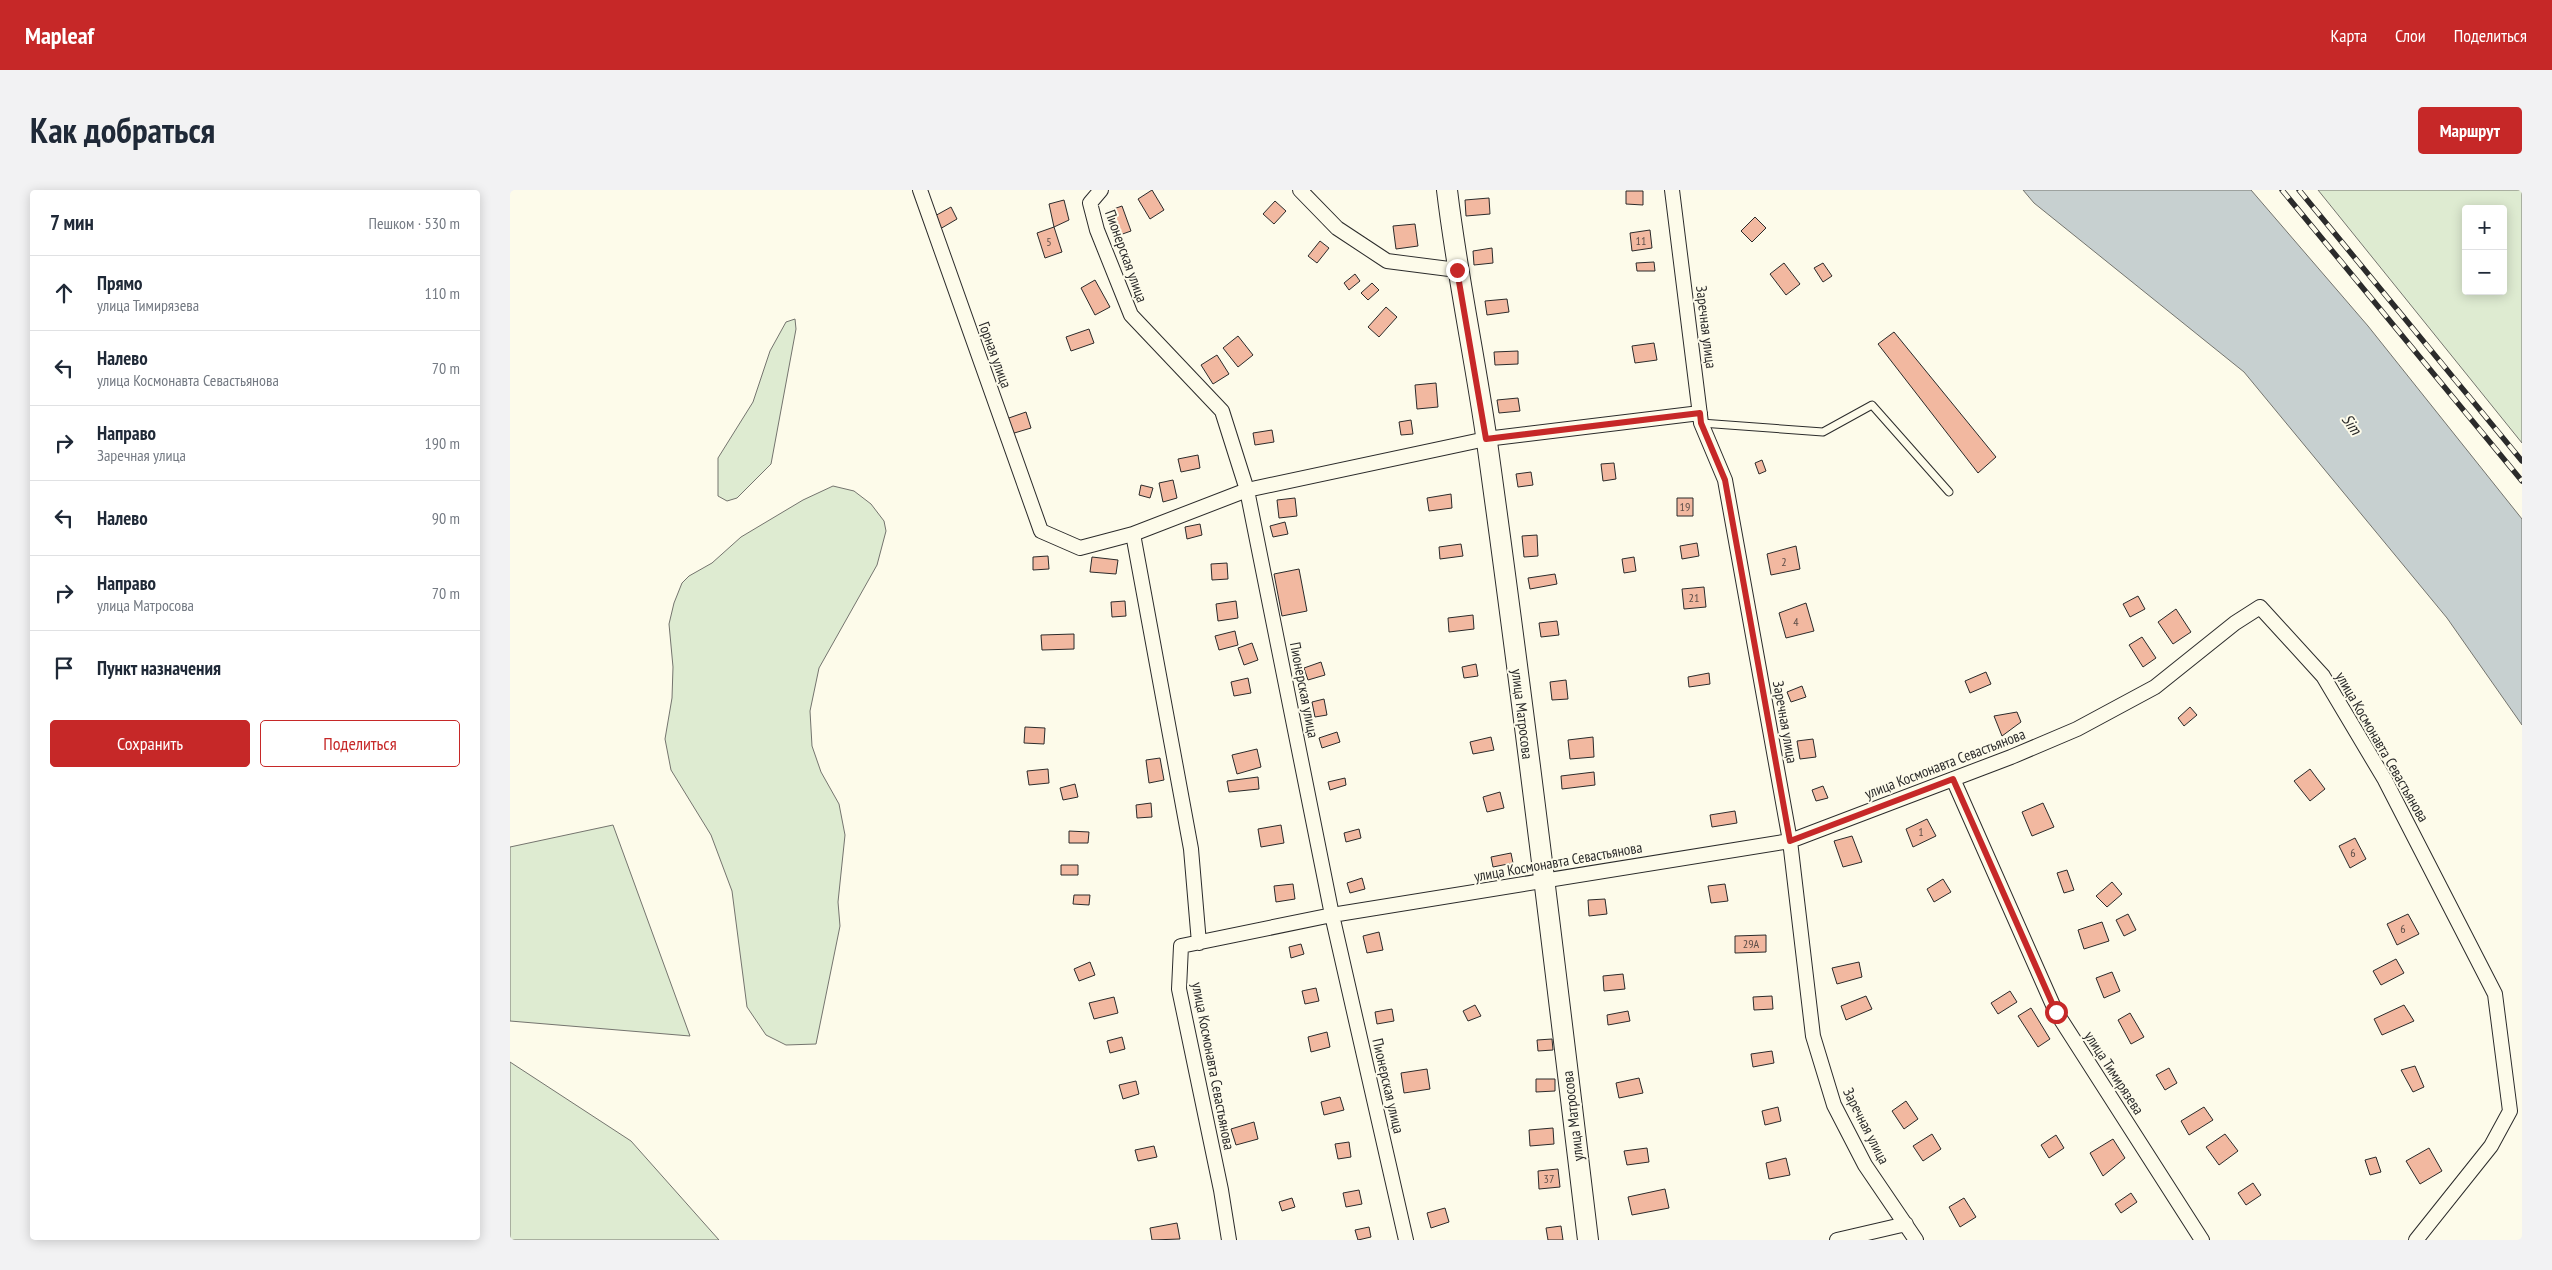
<!DOCTYPE html>
<html lang="ru">
<meta charset="utf-8">
<style>
:root{--surface:#fff;--page:#f2f2f3;--text:#1f2937;--muted:#747a83;--line:#e0e1e3;--accent:#c62828}
body{margin:0;font-family:"PT Sans Narrow",sans-serif;background:var(--page);color:var(--text)}
.controls{position:absolute;right:15px;top:15px;display:grid;overflow:hidden;border-radius:5px;box-shadow:0 2px 12px #0003}
.controls button{width:45px;height:45px;display:grid;place-items:center;padding:0;border:0;border-bottom:1px solid var(--line);background:var(--surface);color:var(--text);font:25px sans-serif}
.stop{position:absolute;width:15px;height:15px;margin:-11px;border:4px solid #c62828;border-radius:50%;background:#fff}
.stop.end{background:#c62828;border-color:#fff;box-shadow:0 1px 5px #0008}
.list{margin:0;padding:0;list-style:none}
h2{display:flex;justify-content:space-between;align-items:center;height:65px;margin:0;padding:0 20px;font-size:21px}
h2 small{font-size:16px;font-weight:400;color:var(--muted)}
.list li{display:grid;grid-template-columns:32px 1fr auto;gap:15px;align-items:center;box-sizing:border-box;height:75px;padding:0 20px;border-top:1px solid var(--line)}
.list b{display:block;font-size:19px;white-space:nowrap}
.list p{margin:0;font-size:16px;white-space:nowrap;color:var(--muted)}
.list em{font-size:16px;font-style:normal;color:var(--muted)}
.actions{display:flex;gap:10px;padding:15px 20px}
.actions a{flex:1;padding:11px 0;border:1px solid var(--accent);border-radius:5px;text-align:center;font-size:18px;color:var(--accent)}
.actions .main{background:var(--accent);color:#fff}
.icon{flex:none;width:28px;height:28px;fill:none;stroke:currentColor;stroke-width:2;stroke-linecap:round;stroke-linejoin:round}
.map{position:relative;flex:none;width:2012px;height:1050px;overflow:hidden;border-radius:5px}
header{display:flex;align-items:center;gap:30px;box-sizing:border-box;height:70px;padding:0 25px;background:var(--accent);color:#fff}
header strong{font-size:24px}
nav{display:flex;gap:28px;margin-inline-start:auto;font-size:18px}
.intro{display:flex;align-items:center;justify-content:space-between;box-sizing:border-box;height:120px;padding:0 30px}
h1{margin:0;font-size:35px}
.button{padding:12px 22px;border-radius:5px;background:var(--accent);color:#fff;font-size:18px;font-weight:700}
main{display:flex;gap:30px;padding:0 30px}
aside{flex:1;background:var(--surface);border-radius:5px;box-shadow:0 2px 12px #0003}
.map>svg:first-child{display:block}
</style>
<header>
<strong>Mapleaf</strong>
<nav><a>Карта</a><a>Слои</a><a>Поделиться</a></nav>
</header>
<div class="intro"><h1>Как добраться</h1><a class="button">Маршрут</a></div>
<main>
<aside>
<h2>7 мин<small>Пешком · 530 m</small></h2>
<ul class="list">
<li><svg class="icon" aria-label="ahead" viewBox="0 0 24 24"><path d="M12 20V5M6 11l6-6 6 6"/></svg><div><b>Прямо</b><p>улица Тимирязева</p></div><em>110 m</em></li>
<li><svg class="icon" aria-label="left" viewBox="0 0 24 24"><path d="M17 20v-9H6M10 6l-5 5 5 5"/></svg><div><b>Налево</b><p>улица Космонавта Севастьянова</p></div><em>70 m</em></li>
<li><svg class="icon" aria-label="right" viewBox="0 0 24 24"><path d="M7 20v-9h11M14 6l5 5-5 5"/></svg><div><b>Направо</b><p>Заречная улица</p></div><em>190 m</em></li>
<li><svg class="icon" aria-label="left" viewBox="0 0 24 24"><path d="M17 20v-9H6M10 6l-5 5 5 5"/></svg><div><b>Налево</b></div><em>90 m</em></li>
<li><svg class="icon" aria-label="right" viewBox="0 0 24 24"><path d="M7 20v-9h11M14 6l5 5-5 5"/></svg><div><b>Направо</b><p>улица Матросова</p></div><em>70 m</em></li>
<li><svg class="icon" aria-label="arrive" viewBox="0 0 24 24"><path d="M6 21V4h12l-3 4 3 4H6"/></svg><div><b>Пункт назначения</b></div></li>
</ul>
<div class="actions"><a class="main">Сохранить</a><a>Поделиться</a></div>
</aside>
<div class="map">
<svg width="2012" height="1050" viewBox="0 0 2012 1050">
<rect width="100%" height="100%" fill="#fdfbea"/>
<!-- green -->
<path fill="#deebd1" stroke="#74746e" fill-rule="evenodd" d="M 1808,0 L 2012,0 L 2012,253 ZM 1956,19 L 1993,19 L 1993,101 L 1956,101 Z
M 285,129 L 286,139 L 261,274 L 227,308 L 217,311 L 208,306 L 208,268 L 243,212 L 260,161 L 276,132 Z
M 323,296 L 344,301 L 361,314 L 374,331 L 376,341 L 367,375 L 309,478 L 300,521 L 302,556 L 311,582 L 329,614 L 335,645 L 328,712 L 330,736 L 306,854 L 276,855 L 256,845 L 237,817 L 222,701 L 201,645 L 161,580 L 155,549 L 162,508 L 163,477 L 159,434 L 164,413 L 172,393 L 179,386 L 202,373 L 231,347 L 293,310 Z
M 103,635 L 180,846 L 0,831 L 0,657 Z
M 0,872 L 121,951 L 209,1050 L 0,1050 Z"/>
<!-- water -->
<path fill="#c7d0d0" stroke="#74746e" d="M 1513,0 L 1741,0 L 1858,136 L 2012,329 L 2012,535 L 1937,428 L 1734,182 L 1524,13 Z"/>
<!-- building -->
<path fill="#f2b8a0" stroke="#2b2b2b" d="M 642,0 L 654,20 L 640,29 L 628,9 Z
M 1116,1 L 1133,1 L 1133,15 L 1116,14 Z
M 979,8 L 980,24 L 956,26 L 955,10 Z
M 554,10 L 559,30 L 544,37 L 539,14 Z
M 765,11 L 776,21 L 764,34 L 753,24 Z
M 612,16 L 621,41 L 604,47 L 595,22 Z
M 441,17 L 447,29 L 430,39 L 423,27 Z
M 1245,27 L 1256,38 L 1242,52 L 1231,41 Z
M 905,34 L 908,56 L 886,59 L 883,36 Z
M 544,37 L 552,62 L 535,68 L 527,43 Z
M 1140,40 L 1142,58 L 1122,61 L 1120,43 Z
M 810,51 L 819,58 L 807,73 L 798,66 Z
M 982,58 L 983,73 L 964,75 L 963,61 Z
M 1144,72 L 1145,81 L 1127,81 L 1126,73 Z
M 1274,73 L 1290,94 L 1276,105 L 1260,84 Z
M 1313,73 L 1322,86 L 1313,92 L 1304,78 Z
M 845,84 L 850,91 L 839,100 L 834,93 Z
M 585,90 L 600,117 L 585,125 L 571,98 Z
M 862,93 L 869,100 L 858,110 L 851,103 Z
M 997,109 L 999,122 L 977,125 L 975,111 Z
M 876,117 L 887,127 L 869,147 L 858,137 Z
M 579,139 L 584,153 L 561,161 L 556,147 Z
M 1384,142 L 1486,267 L 1468,283 L 1368,154 Z
M 728,146 L 743,165 L 728,177 L 713,158 Z
M 1144,153 L 1147,170 L 1125,173 L 1122,156 Z
M 1008,161 L 1008,174 L 985,175 L 984,162 Z
M 707,165 L 719,184 L 703,194 L 691,175 Z
M 926,193 L 928,217 L 907,219 L 905,195 Z
M 1008,208 L 1010,221 L 989,223 L 987,210 Z
M 516,222 L 521,238 L 501,244 L 496,229 Z
M 901,230 L 903,244 L 891,245 L 889,232 Z
M 762,240 L 764,252 L 745,255 L 743,243 Z
M 688,265 L 690,278 L 671,282 L 668,269 Z
M 1252,270 L 1256,281 L 1249,284 L 1245,273 Z
M 1104,273 L 1106,289 L 1093,291 L 1091,274 Z
M 1021,282 L 1023,295 L 1008,297 L 1006,284 Z
M 663,290 L 667,308 L 653,312 L 649,293 Z
M 631,295 L 643,298 L 640,308 L 629,305 Z
M 941,304 L 942,318 L 919,321 L 917,308 Z
M 785,308 L 787,326 L 769,328 L 767,310 Z
M 1167,308 L 1183,308 L 1183,326 L 1167,326 Z
M 775,332 L 778,344 L 763,347 L 760,336 Z
M 690,334 L 692,345 L 677,349 L 675,337 Z
M 1027,345 L 1028,366 L 1014,367 L 1012,346 Z
M 1187,353 L 1189,366 L 1172,369 L 1170,356 Z
M 951,354 L 953,366 L 930,369 L 929,357 Z
M 1286,356 L 1290,379 L 1261,385 L 1257,364 Z
M 538,366 L 539,379 L 523,380 L 523,367 Z
M 582,367 L 608,370 L 606,384 L 580,382 Z
M 1124,367 L 1126,381 L 1114,383 L 1112,369 Z
M 717,373 L 718,389 L 702,390 L 701,374 Z
M 789,379 L 797,421 L 772,426 L 764,384 Z
M 1045,384 L 1047,394 L 1020,399 L 1018,388 Z
M 1194,397 L 1196,417 L 1174,419 L 1172,399 Z
M 1628,406 L 1635,419 L 1620,427 L 1613,414 Z
M 615,411 L 616,426 L 602,427 L 601,412 Z
M 726,411 L 728,428 L 708,431 L 706,414 Z
M 1296,413 L 1304,441 L 1276,448 L 1269,423 Z
M 1666,419 L 1681,442 L 1663,454 L 1648,432 Z
M 963,425 L 964,439 L 939,442 L 938,428 Z
M 1047,431 L 1049,445 L 1031,447 L 1029,433 Z
M 725,441 L 728,455 L 709,460 L 705,446 Z
M 564,444 L 564,459 L 532,460 L 531,445 Z
M 1632,447 L 1646,468 L 1633,477 L 1619,455 Z
M 742,453 L 748,470 L 734,475 L 728,458 Z
M 811,472 L 815,485 L 798,490 L 794,478 Z
M 966,474 L 968,486 L 954,488 L 952,477 Z
M 1476,482 L 1481,494 L 1460,503 L 1455,491 Z
M 1199,483 L 1200,494 L 1179,497 L 1178,487 Z
M 738,488 L 741,503 L 724,506 L 721,492 Z
M 1056,490 L 1058,509 L 1042,510 L 1040,492 Z
M 1292,496 L 1296,507 L 1281,512 L 1277,502 Z
M 814,509 L 817,525 L 805,527 L 802,512 Z
M 1680,517 L 1687,525 L 1674,536 L 1668,528 Z
M 1507,522 L 1511,532 L 1492,546 L 1484,526 Z
M 515,537 L 535,538 L 534,554 L 514,553 Z
M 827,542 L 830,552 L 812,558 L 809,548 Z
M 981,547 L 984,560 L 963,564 L 960,552 Z
M 1083,547 L 1084,567 L 1060,569 L 1058,550 Z
M 1303,549 L 1306,567 L 1290,569 L 1287,551 Z
M 747,559 L 751,577 L 727,584 L 722,565 Z
M 650,568 L 654,590 L 639,593 L 636,570 Z
M 538,579 L 539,593 L 519,595 L 517,581 Z
M 1800,579 L 1815,599 L 1800,611 L 1784,591 Z
M 1084,582 L 1085,595 L 1052,599 L 1051,586 Z
M 748,587 L 749,599 L 719,602 L 717,591 Z
M 835,588 L 836,595 L 820,600 L 818,592 Z
M 565,594 L 568,607 L 553,610 L 550,598 Z
M 1313,596 L 1318,608 L 1306,611 L 1302,600 Z
M 990,602 L 994,618 L 977,622 L 973,607 Z
M 641,613 L 642,627 L 627,628 L 626,615 Z
M 1533,613 L 1544,637 L 1522,646 L 1512,622 Z
M 1225,621 L 1227,633 L 1202,637 L 1200,625 Z
M 1417,629 L 1426,646 L 1403,657 L 1396,639 Z
M 771,635 L 774,653 L 751,657 L 748,639 Z
M 849,639 L 851,648 L 836,652 L 834,643 Z
M 559,641 L 579,642 L 578,653 L 559,653 Z
M 1342,646 L 1352,672 L 1333,677 L 1324,651 Z
M 1845,648 L 1856,669 L 1840,678 L 1829,656 Z
M 1001,663 L 1003,673 L 983,677 L 981,667 Z
M 551,675 L 568,675 L 568,685 L 551,685 Z
M 1557,680 L 1564,700 L 1554,703 L 1547,683 Z
M 852,688 L 855,699 L 840,703 L 837,693 Z
M 1433,689 L 1441,702 L 1424,712 L 1417,699 Z
M 1602,692 L 1612,704 L 1597,717 L 1586,706 Z
M 783,694 L 785,709 L 766,712 L 764,696 Z
M 1215,694 L 1218,711 L 1201,713 L 1198,696 Z
M 564,705 L 580,705 L 579,715 L 563,714 Z
M 1095,709 L 1097,724 L 1079,726 L 1078,710 Z
M 1618,724 L 1626,740 L 1614,746 L 1606,730 Z
M 1898,724 L 1909,744 L 1887,755 L 1877,734 Z
M 1592,732 L 1599,751 L 1574,759 L 1568,740 Z
M 869,742 L 873,760 L 857,763 L 853,746 Z
M 1256,745 L 1256,762 L 1225,763 L 1225,746 Z
M 791,754 L 794,764 L 781,768 L 779,757 Z
M 1886,769 L 1894,783 L 1871,795 L 1863,781 Z
M 580,772 L 585,785 L 569,791 L 564,779 Z
M 1349,772 L 1352,787 L 1327,794 L 1322,778 Z
M 1602,782 L 1610,801 L 1594,808 L 1586,788 Z
M 1113,784 L 1115,799 L 1094,801 L 1093,786 Z
M 806,798 L 809,811 L 795,814 L 792,801 Z
M 1500,801 L 1507,812 L 1488,824 L 1481,813 Z
M 1262,806 L 1263,819 L 1244,820 L 1243,807 Z
M 1356,806 L 1362,819 L 1336,830 L 1331,816 Z
M 604,807 L 608,823 L 584,829 L 579,813 Z
M 965,815 L 971,826 L 958,831 L 953,821 Z
M 1894,815 L 1904,831 L 1872,845 L 1864,829 Z
M 1521,818 L 1540,849 L 1528,857 L 1508,826 Z
M 882,819 L 884,831 L 867,834 L 865,822 Z
M 1118,821 L 1120,831 L 1098,835 L 1097,825 Z
M 1620,823 L 1634,847 L 1621,854 L 1608,830 Z
M 817,842 L 820,857 L 801,862 L 798,847 Z
M 612,847 L 615,859 L 600,863 L 597,851 Z
M 1042,849 L 1043,860 L 1028,861 L 1027,850 Z
M 1262,861 L 1264,873 L 1243,877 L 1241,864 Z
M 1905,876 L 1914,897 L 1903,902 L 1891,880 Z
M 1659,878 L 1667,893 L 1655,900 L 1646,885 Z
M 917,879 L 920,899 L 894,903 L 891,883 Z
M 1129,888 L 1133,903 L 1109,908 L 1106,893 Z
M 1026,889 L 1045,889 L 1045,901 L 1026,902 Z
M 626,891 L 629,904 L 613,909 L 609,895 Z
M 830,907 L 834,920 L 814,925 L 811,912 Z
M 1396,911 L 1408,929 L 1394,939 L 1382,921 Z
M 1268,917 L 1271,931 L 1255,935 L 1252,921 Z
M 1694,917 L 1703,930 L 1679,945 L 1671,931 Z
M 744,932 L 748,949 L 726,955 L 721,939 Z
M 1043,938 L 1044,954 L 1020,956 L 1019,940 Z
M 1422,944 L 1431,959 L 1413,971 L 1403,956 Z
M 1715,944 L 1728,961 L 1709,975 L 1696,957 Z
M 1546,945 L 1554,958 L 1539,968 L 1531,955 Z
M 1603,949 L 1615,968 L 1593,986 L 1580,963 Z
M 839,952 L 841,967 L 828,969 L 825,954 Z
M 644,956 L 647,967 L 628,971 L 625,960 Z
M 1137,958 L 1139,972 L 1117,975 L 1114,961 Z
M 1919,958 L 1932,981 L 1910,994 L 1896,971 Z
M 1866,967 L 1871,982 L 1860,985 L 1855,970 Z
M 1276,968 L 1280,985 L 1259,989 L 1256,973 Z
M 1048,979 L 1050,997 L 1029,999 L 1028,981 Z
M 1743,993 L 1751,1005 L 1736,1015 L 1728,1003 Z
M 1155,999 L 1159,1018 L 1122,1025 L 1118,1007 Z
M 849,1000 L 852,1014 L 836,1017 L 833,1003 Z
M 1621,1003 L 1627,1012 L 1611,1023 L 1605,1014 Z
M 782,1008 L 785,1017 L 772,1021 L 769,1012 Z
M 1454,1008 L 1466,1027 L 1450,1037 L 1439,1017 Z
M 935,1018 L 939,1032 L 921,1038 L 917,1023 Z
M 667,1033 L 670,1049 L 642,1050 L 640,1038 Z
M 1051,1036 L 1053,1050 L 1038,1050 L 1036,1038 Z
M 859,1037 L 861,1047 L 848,1050 L 845,1040 Z"/>
<g fill="none" stroke-linecap="round" stroke-linejoin="round">
<!-- lane casing -->
<g stroke="#2b2b2b" stroke-width="9">
<path id="lane" d="M 1191,233 L 1313,242 L 1362,215 L 1439,302"/>
</g>
<!-- street casing -->
<g stroke="#2b2b2b" stroke-width="16">
<path id="street" d="M 410,0 L 531,341 L 570,358 L 623,344
M 591,0 L 580,13 L 587,40 L 621,125 L 712,221 L 737,300 L 822,725 L 896,1050
M 790,0 L 827,38 L 877,71 L 947,80
M 1162,0 L 1191,233 L 1215,290 L 1280,651 L 1303,846 L 1324,915 L 1355,975 L 1406,1050
M 1443,589 L 1546,822 L 1692,1050
M 689,753 L 681,659 L 623,344 L 737,300 L 976,249 L 1190,223
M 719,1050 L 711,1000 L 669,799 L 671,756 L 822,725 L 1280,651 L 1501,567 L 1567,539 L 1645,497 L 1725,433 L 1750,417 L 1813,486 L 1875,590 L 1985,804 L 2000,921 L 1981,956 L 1906,1050
M 1327,1050 L 1396,1034"/>
</g>
<!-- secondary casing -->
<g stroke="#2b2b2b" stroke-width="22">
<path id="secondary" d="M 937,0 C 947,85 965,168 977,252 C 1014,518 1046,784 1078,1050"/>
</g>
<!-- lane -->
<use href="#lane" stroke="#fdfbea" stroke-width="7"/>
<!-- street -->
<use href="#street" stroke="#fdfbea" stroke-width="14"/>
<!-- secondary -->
<use href="#secondary" stroke="#fdfbea" stroke-width="20"/>
<!-- rail casing -->
<g stroke="#2b2b2b" stroke-width="5.5">
<path id="rail" d="M 1772,0 L 2012,291
M 1789,0 L 2012,271"/>
</g>
<!-- rail -->
<use href="#rail" stroke="#fdfbea" stroke-width="4" stroke-dasharray="11" stroke-linecap="butt"/>
</g>
<g fill="none" stroke-linecap="round" stroke-linejoin="round">
<!-- route -->
<path stroke="#c62828" stroke-width="6" d="M 947,80 L 976,249 L 1190,223 L 1191,233 L 1215,290 L 1280,651 L 1443,589 L 1546,822"/>
</g>
<g text-anchor="middle" stroke-width="4" stroke-linejoin="round" paint-order="stroke">
<!-- number labels -->
<g font-size="12" fill="#5d4e48">
<text x="1131" y="55">11</text>
<text x="539" y="56">5</text>
<text x="1175" y="321">19</text>
<text x="1274" y="376">2</text>
<text x="1184" y="412">21</text>
<text x="1286" y="436">4</text>
<text x="1411" y="646">1</text>
<text x="1843" y="667">6</text>
<text x="1893" y="743">6</text>
<text x="1241" y="758">29А</text>
<text x="1039" y="993">37</text>
</g>
<!-- street labels -->
<g font-size="15" fill="#2b2b2b" stroke="#fdfbea">
<text transform="translate(616 66) rotate(70)" y="5">Пионерская улица</text>
<text transform="translate(1196 137) rotate(83)" y="5">Заречная улица</text>
<text transform="translate(485 165) rotate(70)" y="5">Горная улица</text>
<text transform="translate(794 500) rotate(79)" y="5">Пионерская улица</text>
<text transform="translate(1012 524) rotate(83)" y="5">улица Матросова</text>
<text transform="translate(1275 532) rotate(80)" y="5">Заречная улица</text>
<text transform="translate(1872 557) rotate(60)" y="5">улица Космонавта Севастьянова</text>
<text transform="translate(1435 574) rotate(-21)" y="5">улица Космонавта Севастьянова</text>
<text transform="translate(1048 672) rotate(-10)" y="5">улица Космонавта Севастьянова</text>
<text transform="translate(703 876) rotate(79)" y="5">улица Космонавта Севастьянова</text>
<text transform="translate(1604 883) rotate(57)" y="5">улица Тимирязева</text>
<text transform="translate(878 896) rotate(77)" y="5">Пионерская улица</text>
<text transform="translate(1063 926) rotate(-97)" y="5">улица Матросова</text>
<text transform="translate(1356 936) rotate(63)" y="5">Заречная улица</text>
</g>
<!-- water labels -->
<g font-size="16" font-style="italic" fill="#2b2b2b" stroke="#fdfbea">
<text transform="translate(1842 234) rotate(54)" y="6">Sim</text>
</g>
</g>
</svg>
<div class="controls">
<button>+</button>
<button>−</button>
</div>
<div class="stop" style="left:1546px;top:822px"></div>
<div class="stop end" style="left:947px;top:80px"></div>
</div>
</main>
